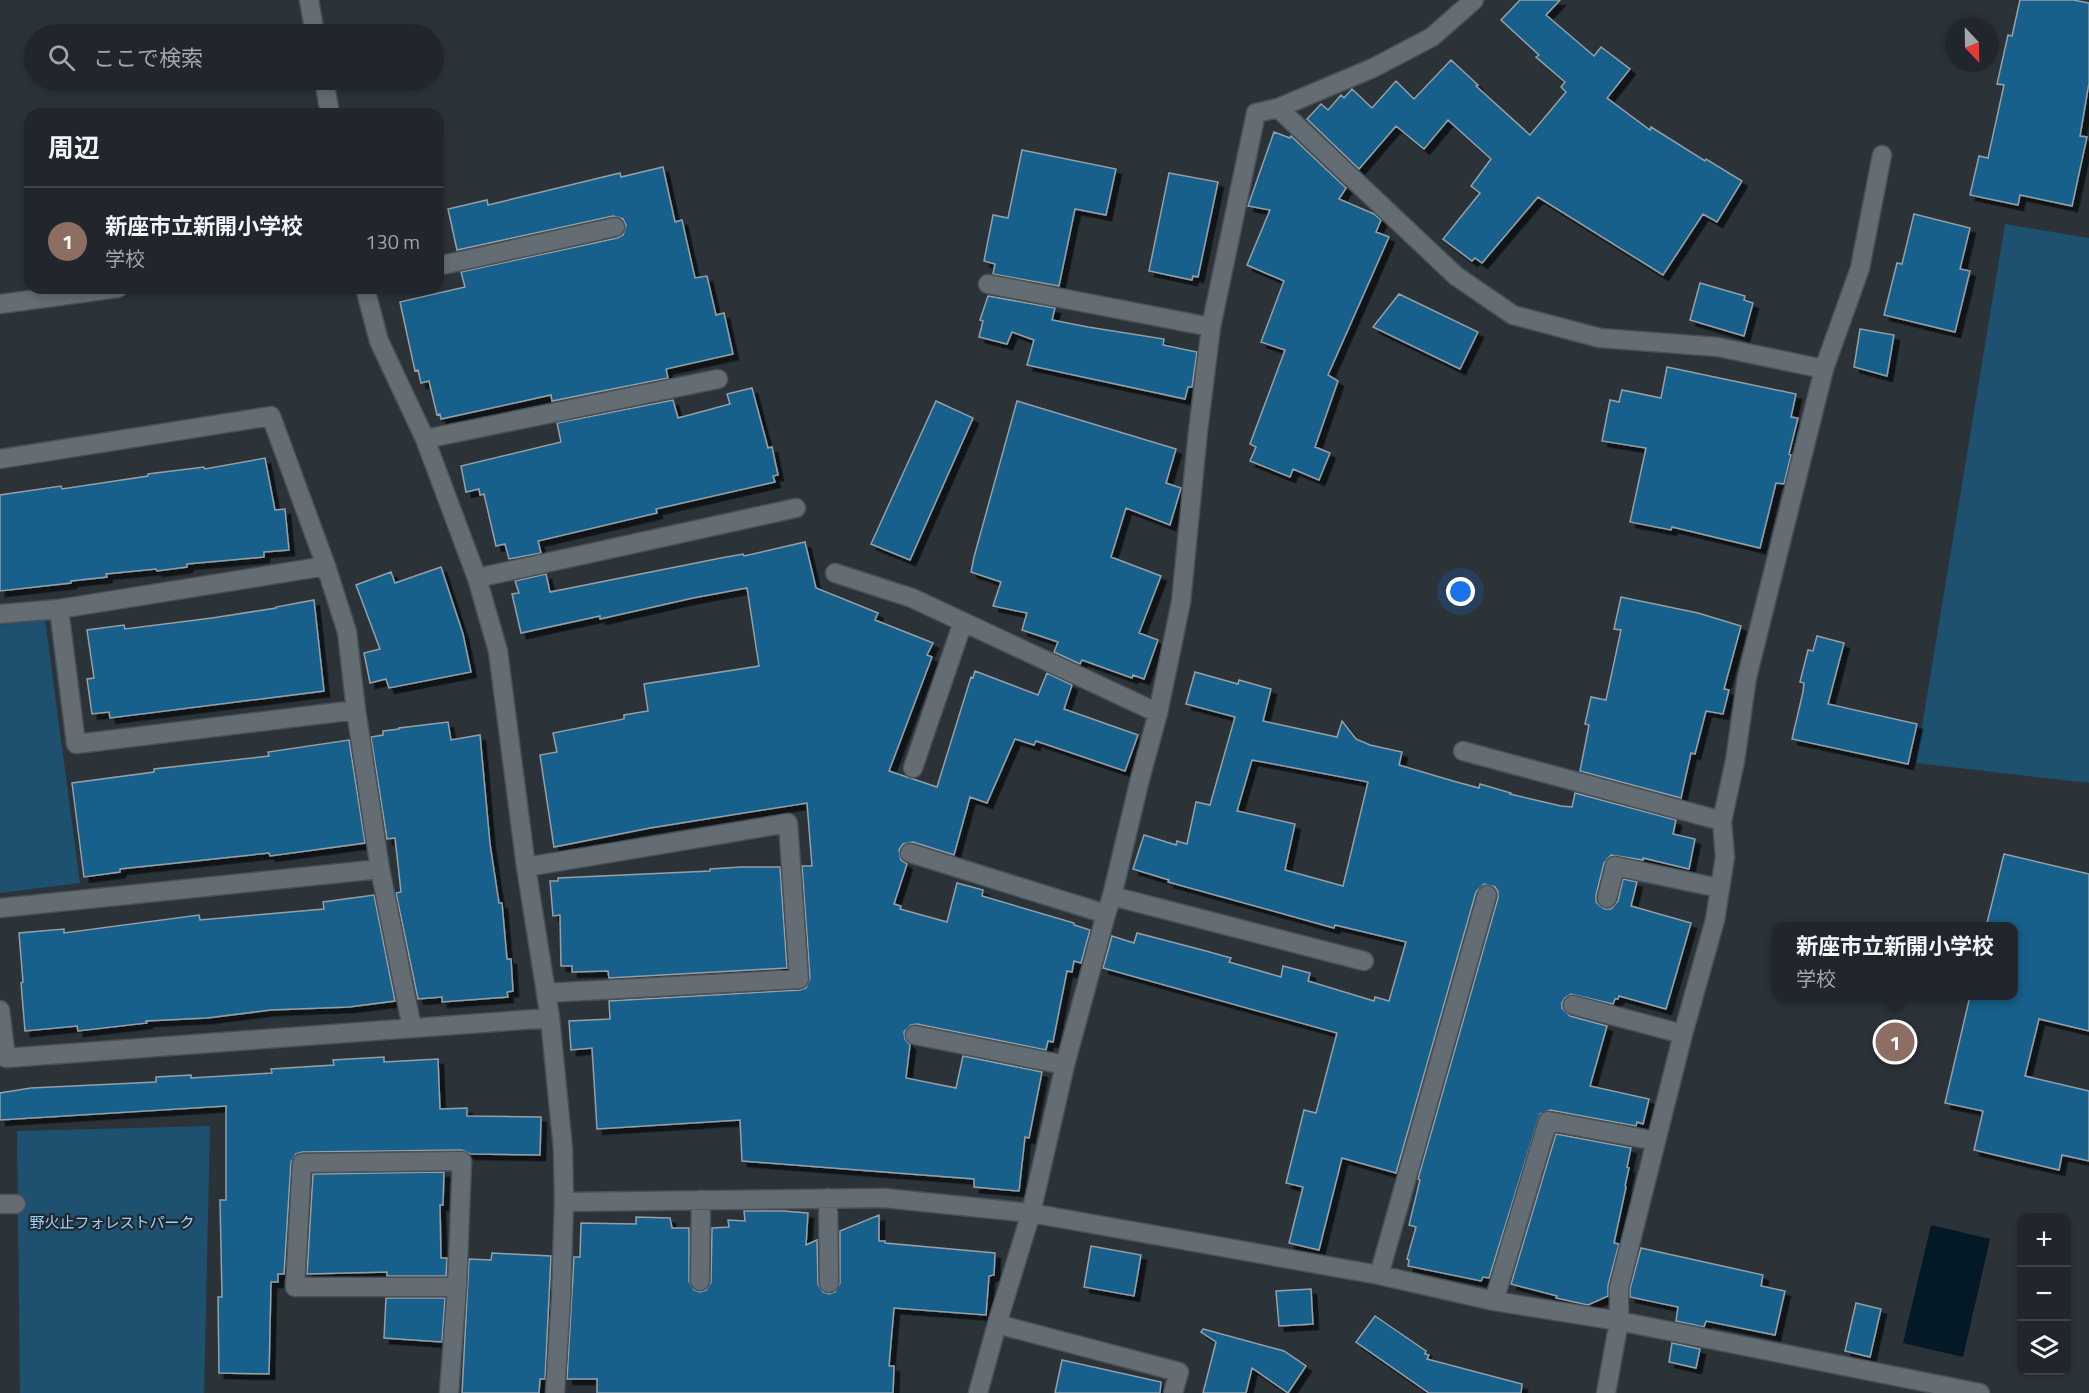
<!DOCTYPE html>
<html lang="ja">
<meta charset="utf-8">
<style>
:root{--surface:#20262b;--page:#282e33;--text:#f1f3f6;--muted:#a2a5a9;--line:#3d4347;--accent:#0b8043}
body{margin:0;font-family:"Titillium Web","Noto Sans JP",sans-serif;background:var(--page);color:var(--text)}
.controls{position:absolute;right:18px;bottom:18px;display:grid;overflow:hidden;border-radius:12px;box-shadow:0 3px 9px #0003}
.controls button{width:54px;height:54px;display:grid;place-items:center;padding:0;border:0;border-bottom:2px solid var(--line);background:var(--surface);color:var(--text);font:30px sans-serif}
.compass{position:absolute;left:1945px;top:18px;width:54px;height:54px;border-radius:50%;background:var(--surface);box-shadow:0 3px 9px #0003;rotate:158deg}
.you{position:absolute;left:1461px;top:592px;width:21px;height:21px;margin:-15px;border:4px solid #fff;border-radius:50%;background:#1a73e8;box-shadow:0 0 0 9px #1a73e833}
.badge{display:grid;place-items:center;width:39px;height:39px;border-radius:50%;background:var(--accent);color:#fff;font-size:20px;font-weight:700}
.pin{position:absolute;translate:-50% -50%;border:3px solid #fff;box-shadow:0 2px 6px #0006}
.popup{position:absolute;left:1772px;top:922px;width:246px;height:78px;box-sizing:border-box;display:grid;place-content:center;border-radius:12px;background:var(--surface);filter:drop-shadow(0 2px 4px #0005);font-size:20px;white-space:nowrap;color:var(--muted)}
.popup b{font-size:22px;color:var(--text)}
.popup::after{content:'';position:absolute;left:50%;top:100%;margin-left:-12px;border:12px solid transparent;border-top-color:var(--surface)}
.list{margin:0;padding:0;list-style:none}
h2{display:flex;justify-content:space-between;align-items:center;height:78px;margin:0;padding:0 24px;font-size:26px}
h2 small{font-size:20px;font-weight:400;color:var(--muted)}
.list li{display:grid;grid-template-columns:39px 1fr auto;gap:18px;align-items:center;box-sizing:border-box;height:108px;padding:0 24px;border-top:2px solid var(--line)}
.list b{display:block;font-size:22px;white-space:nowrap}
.list p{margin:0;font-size:20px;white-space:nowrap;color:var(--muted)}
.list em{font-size:20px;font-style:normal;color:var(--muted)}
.icon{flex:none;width:33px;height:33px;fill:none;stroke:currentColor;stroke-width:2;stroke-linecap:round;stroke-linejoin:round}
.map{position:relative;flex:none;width:2089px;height:1393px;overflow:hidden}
.search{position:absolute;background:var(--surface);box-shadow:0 3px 9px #0003;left:24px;top:24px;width:420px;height:66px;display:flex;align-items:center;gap:15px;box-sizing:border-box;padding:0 21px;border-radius:33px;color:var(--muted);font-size:22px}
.panel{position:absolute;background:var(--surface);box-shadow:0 3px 9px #0003;left:24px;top:108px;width:420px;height:186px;border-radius:18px}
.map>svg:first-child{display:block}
</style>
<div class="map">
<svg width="2089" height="1393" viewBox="0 0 2089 1393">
<defs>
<filter id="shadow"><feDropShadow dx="5.5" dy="5.5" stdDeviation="0" flood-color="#0009"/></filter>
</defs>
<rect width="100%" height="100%" fill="#2b3339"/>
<!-- green -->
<path fill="#1e5070" d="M 2005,224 L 2089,238 L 2089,783 L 1916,763 Z
M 45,619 L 80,883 L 0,893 L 0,625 Z
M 210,1126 L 204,1393 L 20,1393 L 17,1131 Z"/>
<!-- water -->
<path fill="#041926" d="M 1931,1225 L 1990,1239 L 1963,1357 L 1903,1343 Z"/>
<!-- building -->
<path fill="#16618b" stroke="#959fa7" stroke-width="1.5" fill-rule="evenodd" filter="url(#shadow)" d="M 1520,0 L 1560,0 L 1546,15 L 1594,56 L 1601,47 L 1630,69 L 1607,98 L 1650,130 L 1651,127 L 1705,161 L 1706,159 L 1742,181 L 1717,222 L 1703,214 L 1663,275 L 1538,197 L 1482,263 L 1475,258 L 1472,261 L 1443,239 L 1480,193 L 1471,186 L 1491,159 L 1448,120 L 1424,149 L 1396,126 L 1359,169 L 1307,119 L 1321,104 L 1328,110 L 1341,95 L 1344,98 L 1352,89 L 1372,108 L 1396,81 L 1414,99 L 1451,60 L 1478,85 L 1476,86 L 1530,135 L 1566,92 L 1561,87 L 1565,82 L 1536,57 L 1539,55 L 1501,20 Z
M 2020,0 L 2073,0 L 2089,3 L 2089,83 L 2080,136 L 2087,137 L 2072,206 L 2020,195 L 2018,205 L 1970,195 L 1979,156 L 1988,158 L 2004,85 L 1997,84 L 2008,35 L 2012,36 Z
M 1274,132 L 1290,138 L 1291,136 L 1346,188 L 1339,199 L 1374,214 L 1381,220 L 1376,232 L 1389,237 L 1328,375 L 1338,381 L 1315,447 L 1330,453 L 1319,480 L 1293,469 L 1290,477 L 1250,461 L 1256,447 L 1250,444 L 1285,350 L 1261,342 L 1284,281 L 1247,265 L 1270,210 L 1248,206 Z
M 1022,150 L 1116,169 L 1106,215 L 1075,209 L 1059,286 L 993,274 L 995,264 L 984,261 L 993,215 L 1008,218 Z
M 663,167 L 675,222 L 682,220 L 695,278 L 707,276 L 716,315 L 724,313 L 733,354 L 666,369 L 668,378 L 552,401 L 551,395 L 441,419 L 440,414 L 437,415 L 429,381 L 421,383 L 418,370 L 415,371 L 400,302 L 465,287 L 461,272 L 617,238 L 623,235 L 626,225 L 623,219 L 613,216 L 457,250 L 448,209 L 487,200 L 488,205 L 620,173 L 621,177 Z
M 1169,173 L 1218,182 L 1198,277 L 1193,276 L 1192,280 L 1149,271 Z
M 1914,214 L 1970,228 L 1960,269 L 1970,271 L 1955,332 L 1884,315 L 1897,263 L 1902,264 Z
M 1700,283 L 1745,296 L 1744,300 L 1753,303 L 1744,336 L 1690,320 Z
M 1399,294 L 1478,332 L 1460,369 L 1373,327 Z
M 988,296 L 1055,308 L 1052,320 L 1088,327 L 1164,339 L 1163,345 L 1197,352 L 1192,387 L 1188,387 L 1185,399 L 1027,365 L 1034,340 L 1012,332 L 1007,344 L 979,337 L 983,321 L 980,320 Z
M 1860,329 L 1894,335 L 1887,376 L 1854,367 Z
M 1667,367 L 1796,394 L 1791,417 L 1798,418 L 1789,454 L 1791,455 L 1784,484 L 1776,483 L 1760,548 L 1672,527 L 1671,530 L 1630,522 L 1646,448 L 1602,441 L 1610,400 L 1619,402 L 1622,390 L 1661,398 Z
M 752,388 L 768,448 L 772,447 L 778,475 L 773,476 L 775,482 L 656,509 L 657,513 L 538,541 L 541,553 L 509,559 L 505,544 L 496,546 L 484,494 L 480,495 L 479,489 L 466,492 L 461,466 L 561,442 L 557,423 L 673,400 L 678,418 L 730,404 L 727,394 Z
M 936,401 L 973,418 L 910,560 L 871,544 Z
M 1017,401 L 1176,449 L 1166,483 L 1181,488 L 1170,525 L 1126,508 L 1111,557 L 1161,576 L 1139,633 L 1158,640 L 1144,679 L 1133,675 L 1132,678 L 1082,660 L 1080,664 L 1054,652 L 1058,642 L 1022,630 L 1027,613 L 993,606 L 1001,582 L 971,572 L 974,557 Z
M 265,458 L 275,510 L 285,509 L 289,550 L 264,552 L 264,557 L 187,564 L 187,567 L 157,571 L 156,569 L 106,574 L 107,577 L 71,581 L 71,583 L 0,591 L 0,495 L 61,486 L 62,489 L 148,476 L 148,474 L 204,467 L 205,469 Z
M 805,542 L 816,588 L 878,613 L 875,620 L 933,643 L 927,655 L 932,657 L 889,771 L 937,787 L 971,677 L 973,678 L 975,671 L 1038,695 L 1047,673 L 1072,685 L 1064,709 L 1138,735 L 1125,771 L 1036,741 L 1034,745 L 1015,739 L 987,803 L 970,797 L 954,855 L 913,842 L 903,844 L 899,850 L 901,860 L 907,864 L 894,904 L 901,906 L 900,909 L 947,922 L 957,883 L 983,890 L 982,896 L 1074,923 L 1074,925 L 1090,930 L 1081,963 L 1074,961 L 1072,972 L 1067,971 L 1053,1042 L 1048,1041 L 1046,1050 L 917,1024 L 911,1025 L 904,1032 L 905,1039 L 910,1045 L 906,1078 L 956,1088 L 963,1056 L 1042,1072 L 1029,1138 L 1025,1137 L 1019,1191 L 974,1187 L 974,1179 L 742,1161 L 740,1120 L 597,1129 L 592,1048 L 571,1050 L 569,1021 L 610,1019 L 609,1001 L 800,990 L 806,988 L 810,978 L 802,866 L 812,866 L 807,803 L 650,828 L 554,847 L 540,755 L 557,752 L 553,733 L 624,719 L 624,715 L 648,711 L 644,684 L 759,666 L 747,588 L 693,598 L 600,619 L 600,616 L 521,633 L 512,594 L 519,593 L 515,581 L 546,574 L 550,592 L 721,558 L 743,554 L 744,556 Z
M 441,567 L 463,634 L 471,672 L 389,688 L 386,679 L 370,683 L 364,653 L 380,649 L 356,585 L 391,572 L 395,583 Z
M 1621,597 L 1698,613 L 1741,626 L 1724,689 L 1729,690 L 1723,714 L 1706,711 L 1695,754 L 1691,753 L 1681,798 L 1580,771 L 1589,725 L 1585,724 L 1591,697 L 1606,700 L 1621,630 L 1614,629 Z
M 314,600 L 324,691 L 110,718 L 109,712 L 92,714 L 87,679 L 94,678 L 87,630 L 124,625 L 125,629 L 212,618 L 276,608 L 276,607 Z
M 1817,636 L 1844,643 L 1828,704 L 1917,724 L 1908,764 L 1792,739 L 1803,692 L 1804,683 L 1800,682 L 1808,650 L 1813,651 Z
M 1195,672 L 1238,684 L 1239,680 L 1271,689 L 1263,721 L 1337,737 L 1342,721 L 1356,739 L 1370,745 L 1402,752 L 1399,765 L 1453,781 L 1479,788 L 1480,784 L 1511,793 L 1510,794 L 1561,806 L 1572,807 L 1575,793 L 1676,820 L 1673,834 L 1695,839 L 1689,869 L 1643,858 L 1643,860 L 1611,855 L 1604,863 L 1596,895 L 1596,902 L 1600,906 L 1605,909 L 1611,909 L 1618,901 L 1623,879 L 1637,882 L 1631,906 L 1691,923 L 1666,1009 L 1619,996 L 1618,999 L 1615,999 L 1613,1004 L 1571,994 L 1565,998 L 1562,1003 L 1562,1008 L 1570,1016 L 1607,1026 L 1590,1086 L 1649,1099 L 1643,1124 L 1637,1122 L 1636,1126 L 1550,1110 L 1540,1114 L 1489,1278 L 1483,1277 L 1481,1281 L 1408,1266 L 1409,1260 L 1407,1259 L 1416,1227 L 1409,1225 L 1420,1180 L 1418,1179 L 1498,898 L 1498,892 L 1495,887 L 1484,884 L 1476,892 L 1396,1173 L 1342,1158 L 1319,1250 L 1289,1243 L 1303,1187 L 1286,1183 L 1304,1110 L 1316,1113 L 1337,1033 L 1103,968 L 1112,936 L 1134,943 L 1137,933 L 1206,951 L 1231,958 L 1229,962 L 1281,977 L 1283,966 L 1310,973 L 1308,981 L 1374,1001 L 1375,997 L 1389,1001 L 1406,942 L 1335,925 L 1334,928 L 1168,882 L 1169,880 L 1133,869 L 1144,835 L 1176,845 L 1177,841 L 1187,844 L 1196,802 L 1210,805 L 1235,717 L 1186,704 ZM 1252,760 L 1368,782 L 1343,886 L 1285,870 L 1295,824 L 1237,811 Z
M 448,722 L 451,740 L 480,735 L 490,844 L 499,903 L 502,903 L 507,959 L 511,959 L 513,991 L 507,992 L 508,997 L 442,1002 L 442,997 L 418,999 L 396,893 L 401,892 L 395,838 L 387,839 L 371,737 L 383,735 L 383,731 L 399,729 L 399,728 Z
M 349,740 L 365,843 L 270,856 L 269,853 L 120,869 L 120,872 L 84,877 L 72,783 L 154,772 L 154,769 L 269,756 L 268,752 Z
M 2004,854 L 2089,874 L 2089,1031 L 2039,1019 L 2025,1076 L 2089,1091 L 2089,1161 L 2062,1155 L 2059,1170 L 1974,1150 L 1983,1111 L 1945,1103 L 1970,996 L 2013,996 L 2013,927 L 1986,927 Z
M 741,867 L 780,867 L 787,968 L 609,978 L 608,971 L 572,972 L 572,966 L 561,966 L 560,915 L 553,916 L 550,881 L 558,881 L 558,878 L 710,871 L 710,869 Z
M 374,895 L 395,1001 L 349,1007 L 271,1010 L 207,1018 L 146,1021 L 147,1023 L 78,1031 L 77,1026 L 25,1031 L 21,983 L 23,982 L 19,933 L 64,929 L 64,933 L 199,915 L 200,920 L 324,909 L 323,902 Z
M 384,1057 L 384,1062 L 438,1059 L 440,1109 L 467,1108 L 467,1116 L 541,1117 L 540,1155 L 470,1154 L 462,1150 L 302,1152 L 296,1154 L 291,1162 L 284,1274 L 278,1274 L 278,1282 L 271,1282 L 269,1374 L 219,1373 L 218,1297 L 222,1297 L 220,1200 L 226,1200 L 226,1106 L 0,1120 L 0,1093 L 31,1088 L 156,1082 L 156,1077 L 191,1075 L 191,1078 L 272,1073 L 271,1069 L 334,1065 L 333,1060 Z
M 1556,1134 L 1631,1148 L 1627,1167 L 1629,1168 L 1625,1186 L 1626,1187 L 1614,1243 L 1619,1244 L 1608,1285 L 1608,1296 L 1588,1305 L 1556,1298 L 1557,1296 L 1511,1284 Z
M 444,1172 L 443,1205 L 440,1205 L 441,1258 L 447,1258 L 446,1276 L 387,1276 L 387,1272 L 307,1274 L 313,1174 Z
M 744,1211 L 783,1211 L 808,1213 L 806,1245 L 817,1240 L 818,1284 L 823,1292 L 829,1294 L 835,1292 L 840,1283 L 840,1231 L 879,1215 L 879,1241 L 885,1241 L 885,1243 L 995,1253 L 994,1275 L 989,1276 L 986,1315 L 894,1308 L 889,1366 L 894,1366 L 893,1393 L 597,1393 L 597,1379 L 567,1379 L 574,1257 L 580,1257 L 581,1223 L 636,1224 L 636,1217 L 670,1218 L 672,1228 L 689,1228 L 689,1281 L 694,1290 L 700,1292 L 706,1290 L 711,1282 L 712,1228 L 729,1227 L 728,1220 L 745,1221 Z
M 1091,1246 L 1141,1255 L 1134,1296 L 1084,1287 Z
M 1641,1248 L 1763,1275 L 1761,1286 L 1785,1291 L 1775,1335 L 1706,1321 L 1704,1327 L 1676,1321 L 1678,1307 L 1630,1297 L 1630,1289 Z
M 492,1253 L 551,1256 L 545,1379 L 540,1379 L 539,1393 L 462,1393 L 469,1259 L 491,1260 Z
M 1311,1289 L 1313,1324 L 1279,1326 L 1276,1291 Z
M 386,1298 L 445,1298 L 442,1342 L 384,1338 Z
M 1856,1303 L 1881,1309 L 1870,1357 L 1845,1351 Z
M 1375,1316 L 1426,1351 L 1425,1354 L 1429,1355 L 1427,1359 L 1522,1384 L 1521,1393 L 1429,1393 L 1356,1342 Z
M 1203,1329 L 1284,1351 L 1306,1366 L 1288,1393 L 1252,1368 L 1246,1393 L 1203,1393 L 1216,1342 L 1201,1332 Z
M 1672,1343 L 1700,1349 L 1696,1368 L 1669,1362 Z
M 1062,1360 L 1161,1382 L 1160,1393 L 1055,1393 Z"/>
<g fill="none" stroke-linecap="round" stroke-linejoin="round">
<!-- minor casing -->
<g stroke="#495156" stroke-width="21">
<path id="minor" d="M 309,0 L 315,34
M 324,80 L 330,114
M 1278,108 L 1456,276 L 1513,315 L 1600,338 L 1718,347 L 1824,369
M 438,266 L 615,227
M 988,284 L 1211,327
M 365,288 L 379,341 L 425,439 L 477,578 L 498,651 L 526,867 L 550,1018 L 563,1149 L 564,1202 L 561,1298 L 555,1393
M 0,304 L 118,288
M 425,439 L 718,379
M 0,459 L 271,416 L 326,566 L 347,632 L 356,710 L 380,869 L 0,908
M 835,573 L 912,598 L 1158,713
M 477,578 L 796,508
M 59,609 L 76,744 L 356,710
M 0,614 L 59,609 L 326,566
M 1463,751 L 1722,821
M 913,768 L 963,622
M 910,853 L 1106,914
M 526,867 L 788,823 L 799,979 L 546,993
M 380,869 L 412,1028
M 1112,896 L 1364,961
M 1607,898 L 1615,866 L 1719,888
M 1573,1005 L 1683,1034
M 0,1010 L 6,1058 L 550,1018
M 915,1035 L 1065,1065
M 828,1198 L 829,1283
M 564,1202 L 884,1198 L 1031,1213 L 1379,1275 L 1494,1301 L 1619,1321 L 1980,1393
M 0,1204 L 16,1204
M 1379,1275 L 1487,895
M 700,1281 L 701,1200
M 1494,1301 L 1548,1121 L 1656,1141
M 997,1324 L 1179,1372 L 1173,1393
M 449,1393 L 457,1287 L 462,1161 L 302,1163 L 295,1287 L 457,1287
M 978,1393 L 997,1324 L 1031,1213 L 1065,1065 L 1106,914 L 1112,896 L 1140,779 L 1158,713 L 1181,602 L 1198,431 L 1211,327 L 1256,113 L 1278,108 L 1373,68 L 1432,37 L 1474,0
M 1606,1393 L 1619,1321 L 1619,1288 L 1683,1034 L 1715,920 L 1725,857 L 1722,821 L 1735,761 L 1747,677 L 1824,369 L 1860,268 L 1882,155"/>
</g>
<!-- minor -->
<use href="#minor" stroke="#646d74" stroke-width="18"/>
</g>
<g text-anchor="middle" stroke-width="4.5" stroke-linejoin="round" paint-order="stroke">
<!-- park labels -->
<g font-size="15" fill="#9dd2f8" stroke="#21292f">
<text x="112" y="1228">野火止フォレストパーク</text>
</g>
</g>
</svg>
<div class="controls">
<button>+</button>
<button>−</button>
<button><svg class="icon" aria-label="layers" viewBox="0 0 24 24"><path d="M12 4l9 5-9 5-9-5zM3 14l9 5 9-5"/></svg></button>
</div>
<svg class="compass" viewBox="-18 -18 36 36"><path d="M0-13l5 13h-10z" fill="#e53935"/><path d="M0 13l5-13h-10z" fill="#a2a5a9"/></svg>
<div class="you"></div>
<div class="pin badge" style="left:1895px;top:1042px;background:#8d6e63">1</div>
<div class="popup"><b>新座市立新開小学校</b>学校</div>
<div class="search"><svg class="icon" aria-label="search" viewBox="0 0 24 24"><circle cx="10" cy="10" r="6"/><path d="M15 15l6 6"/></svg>ここで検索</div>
<section class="panel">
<h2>周辺<small></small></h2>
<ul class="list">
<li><span class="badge" style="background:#8d6e63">1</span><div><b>新座市立新開小学校</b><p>学校</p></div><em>130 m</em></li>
</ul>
</section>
</div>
